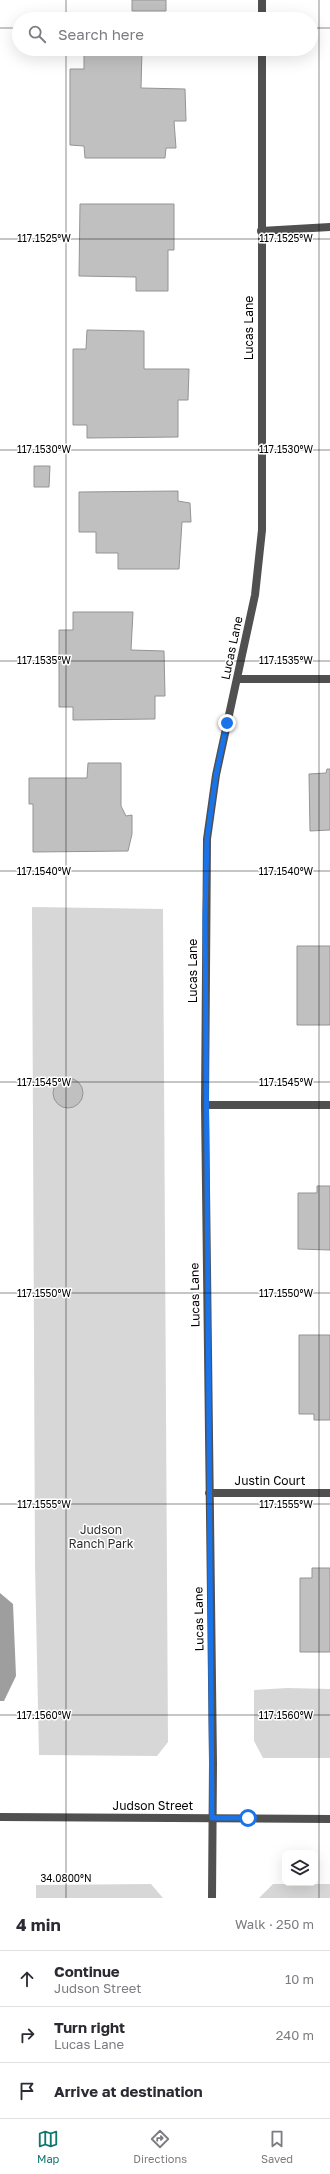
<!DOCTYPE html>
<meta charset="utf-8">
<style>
:root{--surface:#fff;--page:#f2f2f3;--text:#2b2b33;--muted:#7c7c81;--line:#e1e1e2;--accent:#0f766e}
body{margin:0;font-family:"Golos Text",sans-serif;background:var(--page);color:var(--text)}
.controls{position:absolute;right:12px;bottom:12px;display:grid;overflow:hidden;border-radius:8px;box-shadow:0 4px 16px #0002}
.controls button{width:36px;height:36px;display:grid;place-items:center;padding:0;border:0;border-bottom:1px solid var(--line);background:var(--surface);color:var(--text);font:20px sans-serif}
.stop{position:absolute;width:12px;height:12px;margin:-9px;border:3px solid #1a73e8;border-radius:50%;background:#fff}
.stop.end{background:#1a73e8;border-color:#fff;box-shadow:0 1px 4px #0008}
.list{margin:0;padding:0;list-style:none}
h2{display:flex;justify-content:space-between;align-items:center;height:52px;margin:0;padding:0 16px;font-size:17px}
h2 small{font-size:13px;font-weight:400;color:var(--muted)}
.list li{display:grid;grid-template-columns:26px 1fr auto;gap:12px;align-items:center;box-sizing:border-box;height:56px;padding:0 16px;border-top:1px solid var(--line)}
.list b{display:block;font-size:15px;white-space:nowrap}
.list p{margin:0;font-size:13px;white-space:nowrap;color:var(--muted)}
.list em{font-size:13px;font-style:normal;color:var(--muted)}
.icon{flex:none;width:22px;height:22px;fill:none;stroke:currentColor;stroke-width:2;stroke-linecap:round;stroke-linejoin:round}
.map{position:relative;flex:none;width:330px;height:1898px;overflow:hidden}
.search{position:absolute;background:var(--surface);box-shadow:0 4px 16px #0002;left:12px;right:12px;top:12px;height:44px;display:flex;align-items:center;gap:10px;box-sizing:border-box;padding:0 14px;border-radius:22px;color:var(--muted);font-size:15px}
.sheet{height:220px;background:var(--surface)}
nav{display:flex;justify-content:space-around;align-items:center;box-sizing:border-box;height:56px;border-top:1px solid var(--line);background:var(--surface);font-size:11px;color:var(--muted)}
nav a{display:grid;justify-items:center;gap:2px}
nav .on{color:var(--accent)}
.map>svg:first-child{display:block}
</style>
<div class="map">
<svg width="330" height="1898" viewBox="0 0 330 1898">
<rect width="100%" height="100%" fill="#fff"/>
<!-- green -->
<path fill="#d7d7d7" d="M 32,907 L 163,909 L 168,1742 L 157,1756 L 39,1755 L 35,1565 Z
M 287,1688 L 330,1689 L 330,1758 L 263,1758 L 254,1741 L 254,1690 Z
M 151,1884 L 163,1898 L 36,1898 L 36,1885 Z
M 273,1884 L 330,1884 L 330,1898 L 259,1898 Z"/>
<!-- water -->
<path fill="#9e9e9e" d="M 0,1593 L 13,1604 L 16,1676 L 4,1701 L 0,1701 Z"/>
<!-- building -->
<path fill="#c0c0c0" stroke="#949494" d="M 132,0 L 166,0 L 166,11 L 132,11 Z
M 84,50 L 142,50 L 141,88 L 185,89 L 186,121 L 174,121 L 176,148 L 166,148 L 165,158 L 85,158 L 84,146 L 70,145 L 70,69 L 84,69 Z
M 80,204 L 174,204 L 174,250 L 168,250 L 168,291 L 136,291 L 136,277 L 79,276 Z
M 87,330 L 144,331 L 144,369 L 189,369 L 188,400 L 178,400 L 178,437 L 87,438 L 87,425 L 73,425 L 73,349 L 86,349 Z
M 34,466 L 50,466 L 49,487 L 34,487 Z
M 178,491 L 178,501 L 190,503 L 191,522 L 182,522 L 179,569 L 118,569 L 118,553 L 96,553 L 96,532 L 79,532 L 79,492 Z
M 73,612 L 133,612 L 131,650 L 164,651 L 165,696 L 155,696 L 155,719 L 73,720 L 73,707 L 59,707 L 59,630 L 73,630 Z
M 88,763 L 121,763 L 121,806 L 126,816 L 132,815 L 132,834 L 128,851 L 33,852 L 33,804 L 29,804 L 29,778 L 87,778 Z
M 327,769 L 330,769 L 330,830 L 310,831 L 309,774 L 326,773 Z
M 297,946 L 330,946 L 330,1025 L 297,1025 Z
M53 1093a15 15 0 1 1 30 0a15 15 0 1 1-30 0Z
M 317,1186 L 330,1186 L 330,1250 L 298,1249 L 298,1193 L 317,1193 Z
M 299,1335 L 330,1335 L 330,1420 L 314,1420 L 314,1414 L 299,1414 Z
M 312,1568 L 330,1568 L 330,1652 L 300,1652 L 300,1578 L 312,1578 Z"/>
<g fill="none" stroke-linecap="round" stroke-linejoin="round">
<!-- minor -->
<path stroke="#505050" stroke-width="8" d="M 262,19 L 262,0
M 261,231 L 330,227
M 238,679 L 330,679
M 205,1105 L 330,1105
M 209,1493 L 330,1493
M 212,1898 L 213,1763 L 205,1105 L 207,839 L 216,775 L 255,595 L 262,530 L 262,49"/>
<!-- tertiary -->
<path stroke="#505050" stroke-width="8" d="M 0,1817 L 330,1819"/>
</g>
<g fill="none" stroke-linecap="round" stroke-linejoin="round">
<!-- route -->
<path stroke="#1a73e8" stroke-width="5" d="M 227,723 L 216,775 L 207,839 L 205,917 L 212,1818 L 248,1818"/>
</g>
<!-- ticks -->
<path fill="none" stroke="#000" stroke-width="1" stroke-opacity="0.45" d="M 66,0 L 66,19M 319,0 L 319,1898M 0,28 L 19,28M 311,28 L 330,28M 66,49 L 66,1898M 0,239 L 330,239M 0,450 L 330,450M 0,661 L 330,661M 0,871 L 330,871M 0,1082 L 330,1082M 0,1293 L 330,1293M 0,1504 L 330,1504M 0,1715 L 330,1715"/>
<g text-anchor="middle" stroke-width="3" stroke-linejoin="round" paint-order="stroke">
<!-- street labels -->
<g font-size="12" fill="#000" stroke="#fff">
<text transform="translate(249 328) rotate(-90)" y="4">Lucas Lane</text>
<text transform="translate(232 648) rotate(-78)" y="4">Lucas Lane</text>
<text transform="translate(193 971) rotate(-90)" y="4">Lucas Lane</text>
<text transform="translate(195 1295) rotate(-91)" y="4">Lucas Lane</text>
<text x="270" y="1485">Justin Court</text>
<text transform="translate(199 1619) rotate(-91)" y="4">Lucas Lane</text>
<text x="153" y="1810">Judson Street</text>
</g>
<!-- park labels -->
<g font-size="12" fill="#2e2e2e" stroke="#fff">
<text x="101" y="1534">Judson<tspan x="101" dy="14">Ranch Park</tspan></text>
</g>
</g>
<g font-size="10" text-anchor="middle" fill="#000" stroke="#fff" stroke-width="3" stroke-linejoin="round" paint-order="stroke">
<text x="286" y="242">117.1525°W</text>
<text x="44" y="242">117.1525°W</text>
<text x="286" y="453">117.1530°W</text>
<text x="44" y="453">117.1530°W</text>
<text x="286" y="664">117.1535°W</text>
<text x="44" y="664">117.1535°W</text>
<text x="44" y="875">117.1540°W</text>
<text x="286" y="875">117.1540°W</text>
<text x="44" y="1086">117.1545°W</text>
<text x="286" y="1086">117.1545°W</text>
<text x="286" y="1297">117.1550°W</text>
<text x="44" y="1297">117.1550°W</text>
<text x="44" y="1508">117.1555°W</text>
<text x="286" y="1508">117.1555°W</text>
<text x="44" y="1719">117.1560°W</text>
<text x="286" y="1719">117.1560°W</text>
<text x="66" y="1882">34.0800°N</text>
</g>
</svg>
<div class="controls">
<button><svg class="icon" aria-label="layers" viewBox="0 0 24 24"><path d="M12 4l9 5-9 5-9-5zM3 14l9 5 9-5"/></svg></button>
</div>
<div class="stop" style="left:248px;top:1818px"></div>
<div class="stop end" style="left:227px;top:723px"></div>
<div class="search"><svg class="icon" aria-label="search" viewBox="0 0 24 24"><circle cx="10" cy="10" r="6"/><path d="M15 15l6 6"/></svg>Search here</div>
</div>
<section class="sheet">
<h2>4 min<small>Walk · 250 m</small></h2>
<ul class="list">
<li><svg class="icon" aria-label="ahead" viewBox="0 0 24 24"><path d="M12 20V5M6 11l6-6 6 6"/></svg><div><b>Continue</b><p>Judson Street</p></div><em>10 m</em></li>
<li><svg class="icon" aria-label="right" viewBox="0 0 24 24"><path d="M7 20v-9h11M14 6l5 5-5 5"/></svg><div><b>Turn right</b><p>Lucas Lane</p></div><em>240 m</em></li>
<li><svg class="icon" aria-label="arrive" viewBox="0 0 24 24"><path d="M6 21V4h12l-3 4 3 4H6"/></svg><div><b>Arrive at destination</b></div></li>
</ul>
</section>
<nav>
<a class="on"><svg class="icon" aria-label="map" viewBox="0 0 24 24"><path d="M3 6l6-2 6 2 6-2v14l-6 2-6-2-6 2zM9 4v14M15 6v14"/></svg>Map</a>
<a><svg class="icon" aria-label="directions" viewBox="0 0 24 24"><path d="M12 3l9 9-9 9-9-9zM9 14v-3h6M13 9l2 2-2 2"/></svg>Directions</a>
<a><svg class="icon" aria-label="saved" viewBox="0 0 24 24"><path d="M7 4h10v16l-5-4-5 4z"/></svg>Saved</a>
</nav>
